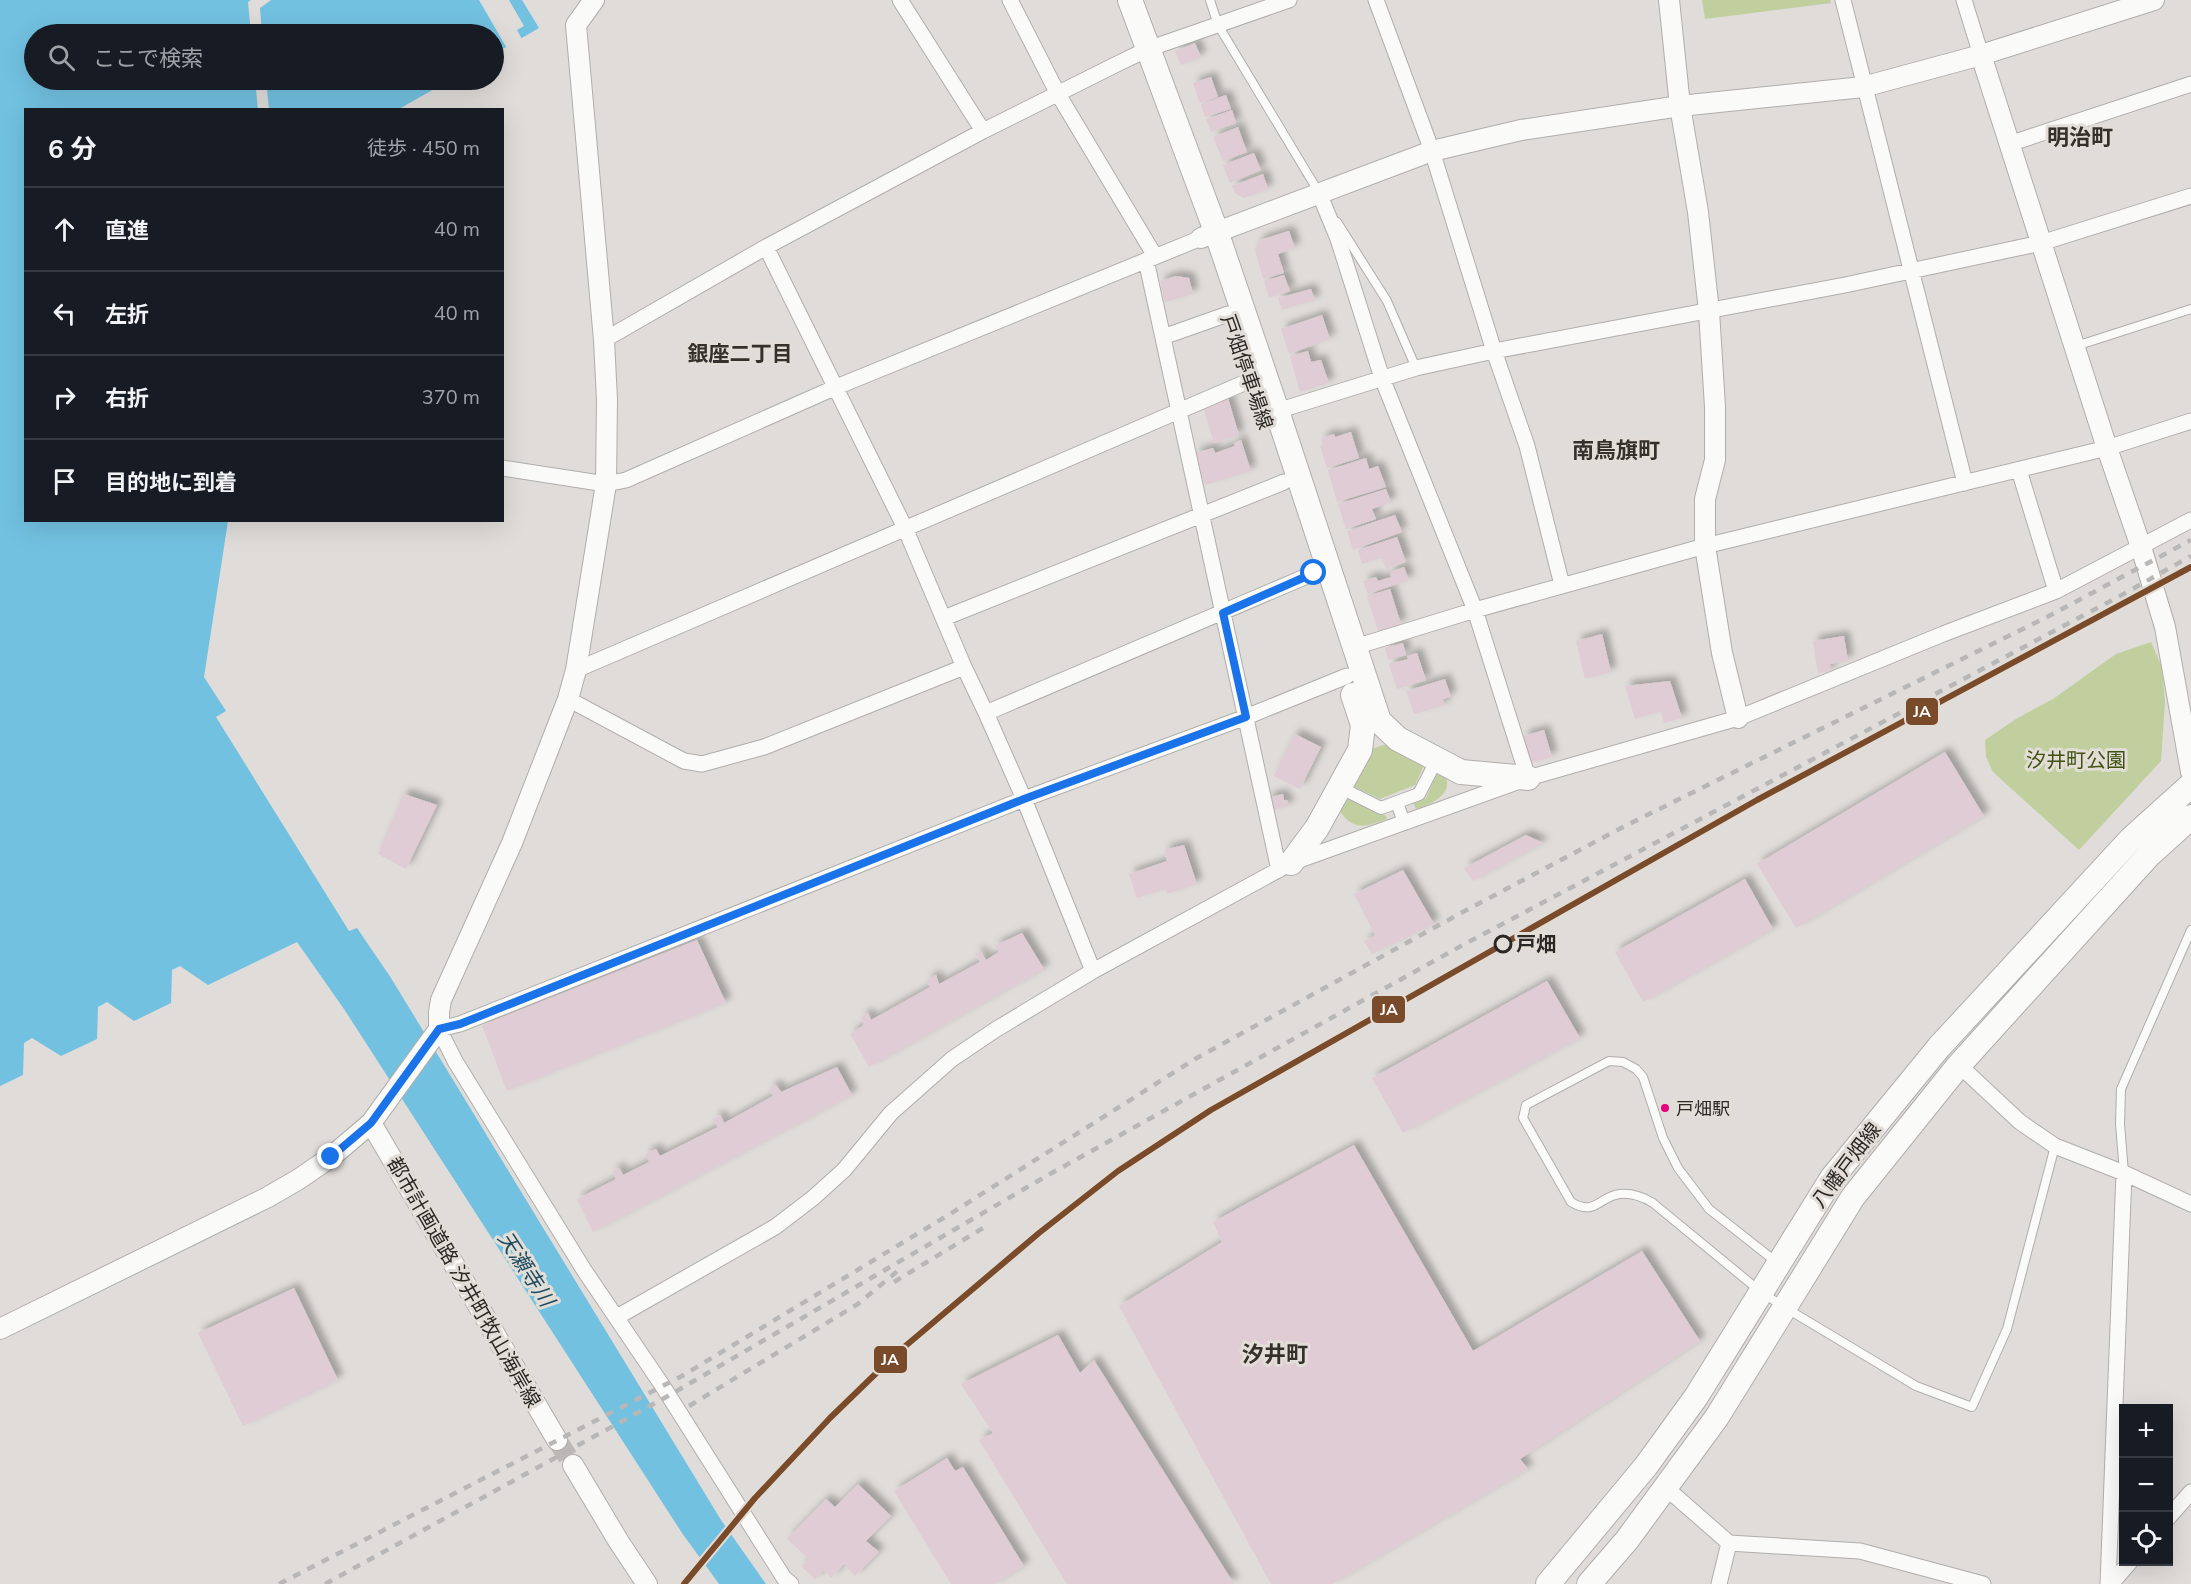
<!DOCTYPE html>
<html lang="ja">
<meta charset="utf-8">
<style>
:root{--surface:#171b24;--page:#242831;--text:#f1f3f6;--muted:#9ea1a6;--line:#363941}
body{margin:0;font-family:"Nunito Sans","Noto Sans JP",sans-serif;background:var(--page);color:var(--text)}
.controls{position:absolute;right:18px;bottom:18px;display:grid;overflow:hidden;border-radius:0px;box-shadow:0 6px 24px #0002}
.controls button{width:54px;height:54px;display:grid;place-items:center;padding:0;border:0;border-bottom:2px solid var(--line);background:var(--surface);color:var(--text);font:30px sans-serif}
.stop{position:absolute;width:18px;height:18px;margin:-14px;border:4px solid #1a73e8;border-radius:50%;background:#fff}
.stop.end{background:#1a73e8;border-color:#fff;box-shadow:0 2px 6px #0008}
.list{margin:0;padding:0;list-style:none}
h2{display:flex;justify-content:space-between;align-items:center;height:78px;margin:0;padding:0 24px;font-size:26px}
h2 small{font-size:20px;font-weight:400;color:var(--muted)}
.list li{display:grid;grid-template-columns:39px 1fr auto;gap:18px;align-items:center;box-sizing:border-box;height:84px;padding:0 24px;border-top:2px solid var(--line)}
.list b{display:block;font-size:22px;white-space:nowrap}
.list em{font-size:20px;font-style:normal;color:var(--muted)}
.icon{flex:none;width:33px;height:33px;fill:none;stroke:currentColor;stroke-width:2;stroke-linecap:round;stroke-linejoin:round}
.map{position:relative;flex:none;width:2191px;height:1584px;overflow:hidden}
.search{position:absolute;background:var(--surface);box-shadow:0 6px 24px #0002;left:24px;top:24px;width:480px;height:66px;display:flex;align-items:center;gap:15px;box-sizing:border-box;padding:0 21px;border-radius:33px;color:var(--muted);font-size:22px}
.panel{position:absolute;background:var(--surface);box-shadow:0 6px 24px #0002;left:24px;top:108px;width:480px;height:414px;border-radius:0px}
.map>svg:first-child{display:block}
</style>
<div class="map">
<svg width="2191" height="1584" viewBox="0 0 2191 1584">
<defs>
<filter id="shadow"><feDropShadow dx="5.5" dy="-5.5" stdDeviation="3" flood-color="#0004"/></filter>
</defs>
<rect width="100%" height="100%" fill="#dfdcd9"/>
<!-- green -->
<path fill="#c1cf9e" d="M 1702,0 L 1830,0 L 1831,3 L 1705,19 Z
M 2151,642 L 2162,667 L 2165,702 L 2161,761 L 2079,850 L 1993,772 L 1986,757 L 1985,740 L 2016,719 L 2053,699 L 2116,654 Z
M 1383,745 L 1394,745 L 1427,759 L 1415,785 L 1380,799 L 1347,783 L 1372,749 Z
M 1439,768 C 1460,789 1436,803 1416,809 L 1413,802 L 1426,798 Z
M 1342,796 L 1386,816 L 1387,819 C 1367,826 1356,832 1341,813 L 1339,802 Z"/>
<!-- water -->
<path fill="#72c1e1" d="M 0,0 L 522,0 L 539,28 L 494,54 L 494,34 L 34,34 L 34,80 L 450,80 L 399,109 L 26,110 L 26,520 L 228,521 L 204,677 L 226,711 L 216,717 L 349,931 L 357,928 L 391,978 L 721,1520 L 766,1584 L 719,1584 L 682,1533 L 344,1009 L 297,942 L 208,985 L 180,966 L 172,970 L 171,1003 L 134,1021 L 107,1002 L 98,1007 L 97,1039 L 61,1056 L 32,1038 L 24,1043 L 23,1075 L 0,1086 Z"/>
<!-- pier -->
<path fill="#dfdcd9" d="M 251,0 L 271,0 L 260,8 L 262,34 L 251,34 L 248,2 Z
M 479,0 L 509,0 L 524,26 L 517,30 L 523,41 L 508,50 Z
M 255,80 L 266,80 L 269,109 L 258,109 Z"/>
<!-- building -->
<path fill="#dfccd4" filter="url(#shadow)" d="M 1195,43 L 1201,57 L 1181,65 L 1175,51 Z
M 1211,77 L 1218,97 L 1200,103 L 1193,83 Z
M 1226,95 L 1231,109 L 1205,117 L 1201,104 Z
M 1232,110 L 1236,123 L 1211,132 L 1206,119 Z
M 1238,127 L 1247,152 L 1223,161 L 1213,137 Z
M 1254,153 L 1261,170 L 1230,183 L 1223,165 Z
M 1263,174 L 1268,189 L 1244,198 L 1236,194 L 1232,186 Z
M 1289,231 L 1295,248 L 1278,254 L 1284,273 L 1263,279 L 1255,250 L 1260,240 Z
M 1284,275 L 1290,291 L 1269,298 L 1264,281 Z
M 1176,276 L 1189,278 L 1193,294 L 1165,302 L 1160,281 Z
M 1311,289 L 1315,300 L 1282,310 L 1278,298 Z
M 1322,315 L 1330,339 L 1289,354 L 1281,329 Z
M 1308,351 L 1311,362 L 1321,360 L 1329,383 L 1300,392 L 1290,356 Z
M 1228,398 L 1239,435 L 1214,443 L 1203,406 Z
M 1351,432 L 1359,458 L 1327,468 L 1320,446 L 1323,445 L 1321,438 L 1334,434 L 1335,437 Z
M 1241,440 L 1251,471 L 1205,485 L 1195,453 L 1213,448 L 1215,453 L 1235,446 L 1234,443 Z
M 1366,458 L 1369,469 L 1378,466 L 1386,487 L 1337,502 L 1328,470 Z
M 1386,489 L 1391,502 L 1372,509 L 1376,519 L 1346,529 L 1338,504 Z
M 1395,515 L 1402,532 L 1353,550 L 1347,531 Z
M 1397,537 L 1406,562 L 1386,569 L 1382,558 L 1362,564 L 1358,550 Z
M 1404,567 L 1409,580 L 1368,594 L 1363,581 L 1376,577 L 1378,581 L 1391,577 L 1390,572 Z
M 1390,589 L 1401,624 L 1378,631 L 1367,596 Z
M 1602,634 L 1611,672 L 1585,679 L 1576,641 Z
M 1844,636 L 1848,661 L 1830,664 L 1831,671 L 1818,673 L 1813,641 Z
M 1403,643 L 1406,655 L 1388,660 L 1385,648 Z
M 1417,653 L 1426,680 L 1397,689 L 1389,664 L 1408,659 L 1407,656 Z
M 1445,679 L 1451,697 L 1443,699 L 1445,705 L 1414,714 L 1406,691 Z
M 1670,681 L 1682,718 L 1664,723 L 1661,711 L 1635,719 L 1625,686 Z
M 1544,730 L 1552,757 L 1530,763 L 1523,736 Z
M 1295,734 L 1321,747 L 1300,789 L 1274,776 Z
M 1945,752 L 1984,816 L 1796,928 L 1757,864 Z
M 404,794 L 437,805 L 406,869 L 378,854 Z
M 1283,794 L 1284,800 L 1287,800 L 1289,806 L 1270,811 L 1267,798 Z
M 1526,835 L 1543,843 L 1473,881 L 1464,868 Z
M 1184,845 L 1197,884 L 1167,894 L 1165,889 L 1137,898 L 1129,874 L 1167,861 L 1164,850 Z
M 1403,870 L 1434,924 L 1372,954 L 1364,941 L 1375,935 L 1354,894 Z
M 1745,879 L 1773,929 L 1643,1002 L 1615,952 Z
M 1022,933 L 1044,969 L 869,1067 L 850,1034 L 864,1025 L 861,1017 L 868,1013 L 871,1020 L 930,987 L 926,981 L 936,975 L 939,984 L 980,962 L 975,953 L 981,952 L 986,960 L 999,952 L 994,946 Z
M 697,940 L 726,1003 L 507,1091 L 482,1025 Z
M 1547,981 L 1580,1038 L 1403,1133 L 1372,1078 Z
M 837,1067 L 852,1095 L 593,1232 L 577,1199 L 616,1179 L 612,1171 L 619,1168 L 623,1175 L 649,1162 L 645,1154 L 656,1149 L 660,1156 L 718,1127 L 713,1119 L 720,1115 L 724,1123 L 773,1096 L 769,1089 L 776,1085 L 781,1092 Z
M 1354,1145 L 1473,1351 L 1642,1251 L 1700,1341 L 1520,1459 L 1528,1469 L 1332,1584 L 1271,1584 L 1119,1306 L 1222,1242 L 1213,1222 Z
M 294,1288 L 338,1380 L 243,1426 L 198,1333 Z
M 1058,1335 L 1080,1373 L 1094,1360 L 1234,1584 L 1067,1584 L 979,1440 L 993,1433 L 961,1384 Z
M 947,1458 L 955,1471 L 963,1467 L 1024,1566 L 995,1584 L 951,1584 L 894,1491 Z
M 858,1484 L 891,1516 L 866,1541 L 879,1552 L 855,1576 L 844,1564 L 831,1578 L 824,1570 L 815,1579 L 801,1566 L 809,1559 L 787,1539 L 826,1499 L 835,1507 Z"/>
<g fill="none" stroke-linecap="round" stroke-linejoin="round">
<!-- tertiary-tunnel -->
<path stroke="#bbb8b5" stroke-width="20" stroke-dasharray="20 10" stroke-linecap="butt" d="M 557,1440 L 573,1465"/>
<!-- service casing -->
<g stroke="#b0aeab" stroke-width="10">
<path id="service" d="M 1210,0 L 1218,25 L 1318,191
M 1337,222 L 1387,301 L 1416,368
M 2076,346 L 2191,309
M 2124,1173 L 2120,1124 L 2121,1089 L 2191,930
M 1775,1261 L 1709,1209 L 1678,1168 L 1663,1138 L 1643,1077 L 1636,1069 L 1623,1062 L 1609,1061 L 1526,1105 L 1523,1118 L 1571,1202 C 1596,1217 1599,1196 1620,1194 C 1633,1193 1643,1197 1653,1203 L 1761,1292 L 1784,1307 L 1916,1386 L 1972,1407 L 2007,1329 L 2055,1146"/>
</g>
<!-- pedestrian casing -->
<g stroke="#b0aeab" stroke-width="14">
<path id="pedestrian" d="M 1347,791 L 1381,808 L 1419,794 L 1434,765
M 1397,803 L 1401,814"/>
</g>
<!-- minor casing -->
<g stroke="#b0aeab" stroke-width="17">
<path id="minor" d="M 900,0 L 983,131
M 1010,0 L 1058,94 L 1155,256
M 1376,0 L 1432,151 L 1494,351 L 1527,446 L 1562,585
M 1843,0 L 1965,483
M 1964,0 L 1981,55
M 2009,144 L 2191,84
M 1319,193 L 1338,239 L 1382,378 L 1475,610 L 1528,778
M 766,247 L 905,528 L 964,667 L 986,713 L 1024,799 L 1093,971
M 1146,260 L 1279,870
M 1163,337 L 1228,314
M 604,340 L 766,247 L 983,131 L 1119,63 L 1148,49 L 1289,0
M 1277,411 L 1416,368 L 1494,351 L 1845,285 L 2041,243 L 2191,196
M 502,468 L 606,484 L 626,480 L 834,388 L 1201,238
M 2019,470 L 2056,591
M 944,618 L 1284,482
M 1355,647 L 1475,610 L 1705,546 L 2107,448 L 2191,421
M 576,670 L 1251,380
M 568,699 L 684,761 L 702,764 L 764,747 L 964,667
M 986,713 L 1314,573
M 1959,1065 L 2020,1122 L 2055,1146 L 2124,1173 L 2191,1204
M 617,1317 L 775,1227 L 813,1198 L 844,1170 L 891,1113 L 952,1059 L 995,1030 L 1093,971 L 1291,863 L 1528,778 L 1738,718 L 1943,634 L 2056,591 L 2191,520
M 1665,1487 L 1729,1543 L 1719,1584
M 2168,1518 L 2191,1492
M 1729,1543 L 1860,1551 L 1983,1584
M 791,1584 L 784,1578 L 662,1385 L 584,1270 L 455,1061 L 439,1029 L 460,1024 L 1024,799 L 1246,717 L 1347,676
M 2108,1584 L 2124,1173
M 2111,1584 L 2130,1562"/>
</g>
<!-- tertiary casing -->
<g stroke="#b0aeab" stroke-width="22">
<path id="tertiary" d="M 1669,0 L 1680,106 L 1698,212 L 1709,311 L 1715,407 L 1715,460 L 1705,499 L 1705,546 L 1722,653 L 1738,718
M 1981,55 L 2107,448 L 2141,547 L 2165,627 L 2191,772
M 1201,238 L 1432,151 L 1521,130 L 1680,106 L 1863,87 L 1981,55 L 2154,0
M 371,1123 L 557,1440
M 0,1329 L 268,1197 L 299,1179 L 331,1157 L 371,1123 L 439,1029 L 439,1012 L 441,1000 L 512,843 L 568,699 L 576,670 L 606,484 L 607,400 L 604,340 L 576,25 L 594,0
M 573,1465 L 619,1542 L 647,1584"/>
</g>
<!-- primary casing -->
<g stroke="#b0aeab" stroke-width="26">
<path id="primary" d="M 1130,0 L 1216,231 L 1277,411 L 1379,721 L 1398,739 L 1461,772 L 1528,778
M 1291,863 L 1317,828 L 1360,750 L 1363,725 L 1353,695
M 1548,1584 L 1646,1466 L 1696,1397 L 1832,1178 L 1939,1047 L 2131,839 L 2191,785
M 1589,1584 L 1627,1540 L 1717,1417 L 1853,1197 L 1959,1065 L 2149,855 L 2191,817"/>
</g>
<!-- service -->
<use href="#service" stroke="#fafaf9" stroke-width="8"/>
<!-- pedestrian -->
<use href="#pedestrian" stroke="#fafaf9" stroke-width="12"/>
<!-- minor -->
<use href="#minor" stroke="#fafaf9" stroke-width="15"/>
<!-- tertiary -->
<use href="#tertiary" stroke="#fafaf9" stroke-width="20"/>
<!-- primary -->
<use href="#primary" stroke="#fafaf9" stroke-width="24"/>
<!-- rail -->
<path stroke="#b8b7b7" stroke-width="4.5" stroke-dasharray="8 8" stroke-linecap="butt" d="M 894,1282 L 983,1228
M 689,1406 L 858,1304 L 900,1269
M 279,1584 L 682,1376 L 950,1214 L 1195,1059 L 1461,913 L 1627,825 L 2049,616 L 2191,540
M 325,1584 L 668,1396 L 1050,1174 L 1461,946 L 2120,596 L 2191,556"/>
<!-- rail-1 casing -->
<g stroke="#e2ddd6" stroke-width="10">
<path id="rail-1" d="M 684,1584 L 755,1498 L 830,1418 L 896,1354 L 1039,1233 L 1118,1171 L 1211,1110 L 1757,800 L 2191,567"/>
</g>
<!-- rail-1 -->
<use href="#rail-1" stroke="#7a4b2a" stroke-width="6"/>
</g>
<g fill="none" stroke-linecap="round" stroke-linejoin="round">
<!-- route -->
<path stroke="#1a73e8" stroke-width="8" d="M 331,1157 L 371,1123 L 439,1029 L 460,1024 L 1024,799 L 1246,717 L 1223,613 L 1314,573"/>
</g>
<!-- markers -->
<circle fill="#e2ddd6" stroke="#2a2825" stroke-width="3" cx="1503" cy="944" r="8"/>
<circle fill="#e5007d" stroke="#e2ddd6" stroke-width="2" cx="1665" cy="1108" r="5"/>
<g text-anchor="middle" stroke-width="6" stroke-linejoin="round" paint-order="stroke">
<!-- bus labels -->
<g font-size="18" fill="#2a2825" stroke="#e2ddd6" text-anchor="start">
<text x="1676" y="1115">戸畑駅</text>
</g>
<!-- street labels -->
<g font-size="20" fill="#2a2825" stroke="#e2ddd6">
<text transform="translate(1247 372) rotate(71)" y="7">戸畑停車場線</text>
<text transform="translate(1846 1165) rotate(-53)" y="7">八幡戸畑線</text>
<text transform="translate(464 1282) rotate(60)" y="7">都市計画道路 汐井町牧山海岸線</text>
</g>
<!-- park labels -->
<g font-size="20" fill="#405211" stroke="#e2ddd6">
<text x="2076" y="767">汐井町公園</text>
</g>
<!-- stop labels -->
<g font-size="20" font-weight="bold" fill="#2a2825" stroke="#e2ddd6" text-anchor="start">
<text x="1516" y="951">戸畑</text>
</g>
<!-- neighbourhood labels -->
<g font-size="21" font-weight="bold" fill="#34302b" stroke="#e2ddd6">
<text x="740" y="361">銀座二丁目</text>
</g>
<!-- water labels -->
<g font-size="21" font-style="italic" fill="#1d4c60" stroke="#e2ddd6">
<text transform="translate(526 1269) rotate(57)" y="7">天瀬寺川</text>
</g>
<!-- quarter labels -->
<g font-size="22" font-weight="bold" fill="#34302b" stroke="#e2ddd6">
<text x="2080" y="145">明治町</text>
<text x="1616" y="458">南鳥旗町</text>
<text x="1275" y="1362">汐井町</text>
</g>
</g>
<g stroke="#e2ddd6" stroke-width="2">
<rect x="1905" y="697" width="34" height="29" rx="6" fill="#7a4b2a"/>
<rect x="1371" y="995" width="35" height="29" rx="6" fill="#7a4b2a"/>
<rect x="873" y="1345" width="35" height="29" rx="6" fill="#7a4b2a"/>
</g>
<g font-size="16" text-anchor="middle" font-weight="bold" fill="#fff">
<text x="1922" y="717">JA</text>
<text x="1389" y="1015">JA</text>
<text x="890" y="1365">JA</text>
</g>
</svg>
<div class="controls">
<button>+</button>
<button>−</button>
<button><svg class="icon" aria-label="locate" viewBox="0 0 24 24"><circle cx="12" cy="12" r="6"/><path d="M12 2v4M12 18v4M2 12h4M18 12h4"/></svg></button>
</div>
<div class="stop" style="left:1314px;top:573px"></div>
<div class="stop end" style="left:331px;top:1157px"></div>
<div class="search"><svg class="icon" aria-label="search" viewBox="0 0 24 24"><circle cx="10" cy="10" r="6"/><path d="M15 15l6 6"/></svg>ここで検索</div>
<section class="panel">
<h2>6 分<small>徒歩 · 450 m</small></h2>
<ul class="list">
<li><svg class="icon" aria-label="ahead" viewBox="0 0 24 24"><path d="M12 20V5M6 11l6-6 6 6"/></svg><div><b>直進</b></div><em>40 m</em></li>
<li><svg class="icon" aria-label="left" viewBox="0 0 24 24"><path d="M17 20v-9H6M10 6l-5 5 5 5"/></svg><div><b>左折</b></div><em>40 m</em></li>
<li><svg class="icon" aria-label="right" viewBox="0 0 24 24"><path d="M7 20v-9h11M14 6l5 5-5 5"/></svg><div><b>右折</b></div><em>370 m</em></li>
<li><svg class="icon" aria-label="arrive" viewBox="0 0 24 24"><path d="M6 21V4h12l-3 4 3 4H6"/></svg><div><b>目的地に到着</b></div></li>
</ul>
</section>
</div>
